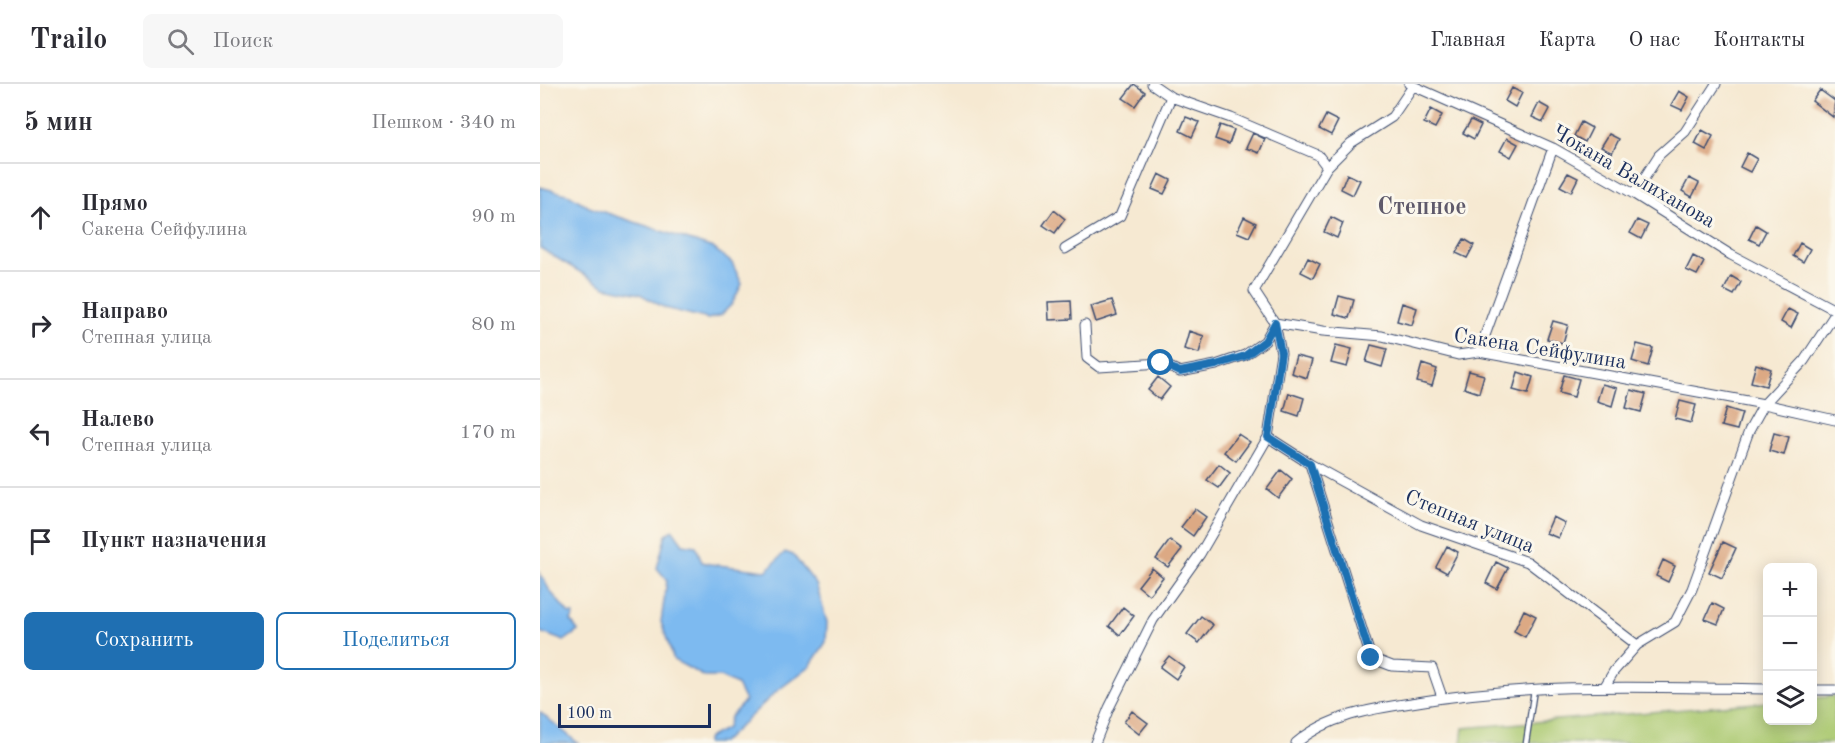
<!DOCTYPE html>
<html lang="ru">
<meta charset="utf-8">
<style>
:root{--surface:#fff;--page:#f7f7f7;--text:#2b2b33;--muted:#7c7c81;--line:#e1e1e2;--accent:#1f6fb2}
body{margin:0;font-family:"Old Standard TT",serif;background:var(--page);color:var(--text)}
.controls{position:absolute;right:18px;bottom:18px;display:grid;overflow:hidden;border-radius:9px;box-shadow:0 3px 15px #0003}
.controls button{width:54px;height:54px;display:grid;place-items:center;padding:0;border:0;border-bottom:2px solid var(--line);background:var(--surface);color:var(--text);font:30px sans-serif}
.scale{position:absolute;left:18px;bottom:15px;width:153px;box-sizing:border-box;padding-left:6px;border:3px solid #1b2f5e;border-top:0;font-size:16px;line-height:21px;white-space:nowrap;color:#1b2f5e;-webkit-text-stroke:4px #fbf7ec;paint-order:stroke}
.stop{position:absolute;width:18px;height:18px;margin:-14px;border:4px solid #1f6fb2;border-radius:50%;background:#fff}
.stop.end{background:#1f6fb2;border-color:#fff;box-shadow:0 2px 6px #0008}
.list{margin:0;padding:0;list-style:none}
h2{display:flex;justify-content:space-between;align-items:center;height:78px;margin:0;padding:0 24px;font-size:26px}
h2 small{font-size:20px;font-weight:400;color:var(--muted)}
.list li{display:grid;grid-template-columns:39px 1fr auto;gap:18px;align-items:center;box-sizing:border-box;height:108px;padding:0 24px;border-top:2px solid var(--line)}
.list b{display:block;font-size:22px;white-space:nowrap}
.list p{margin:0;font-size:20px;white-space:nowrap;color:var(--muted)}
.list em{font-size:20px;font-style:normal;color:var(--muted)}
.actions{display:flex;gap:12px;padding:18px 24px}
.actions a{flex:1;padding:14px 0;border:2px solid var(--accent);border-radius:9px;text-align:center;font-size:21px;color:var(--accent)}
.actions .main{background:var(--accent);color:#fff}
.icon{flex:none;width:33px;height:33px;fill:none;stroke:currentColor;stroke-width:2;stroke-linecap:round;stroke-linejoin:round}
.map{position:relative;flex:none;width:1295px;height:659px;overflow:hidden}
header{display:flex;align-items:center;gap:36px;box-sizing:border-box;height:84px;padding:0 30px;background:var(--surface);border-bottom:2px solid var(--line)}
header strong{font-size:28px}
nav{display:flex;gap:33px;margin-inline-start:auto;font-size:21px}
.search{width:420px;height:54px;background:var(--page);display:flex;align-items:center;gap:15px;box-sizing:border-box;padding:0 21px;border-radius:9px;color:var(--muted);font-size:22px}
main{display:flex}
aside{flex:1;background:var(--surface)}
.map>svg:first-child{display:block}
</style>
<header>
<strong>Trailo</strong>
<div class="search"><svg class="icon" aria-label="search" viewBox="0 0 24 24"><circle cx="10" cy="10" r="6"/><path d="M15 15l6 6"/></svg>Поиск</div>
<nav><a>Главная</a><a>Карта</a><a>О нас</a><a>Контакты</a></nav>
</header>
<main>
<aside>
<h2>5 мин<small>Пешком · 340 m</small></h2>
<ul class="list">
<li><svg class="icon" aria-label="ahead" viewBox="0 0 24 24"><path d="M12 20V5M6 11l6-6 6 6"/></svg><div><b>Прямо</b><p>Сакена Сейфулина</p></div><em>90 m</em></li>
<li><svg class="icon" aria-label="right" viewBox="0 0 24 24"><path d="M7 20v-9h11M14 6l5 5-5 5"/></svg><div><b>Направо</b><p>Степная улица</p></div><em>80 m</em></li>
<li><svg class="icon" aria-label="left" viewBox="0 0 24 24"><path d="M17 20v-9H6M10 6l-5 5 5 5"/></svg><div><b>Налево</b><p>Степная улица</p></div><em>170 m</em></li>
<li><svg class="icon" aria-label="arrive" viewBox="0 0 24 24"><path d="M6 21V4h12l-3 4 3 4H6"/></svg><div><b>Пункт назначения</b></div></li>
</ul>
<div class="actions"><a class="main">Сохранить</a><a>Поделиться</a></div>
</aside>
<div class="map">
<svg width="1295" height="659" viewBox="0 0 1295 659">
<rect width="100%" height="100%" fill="#fbf7ec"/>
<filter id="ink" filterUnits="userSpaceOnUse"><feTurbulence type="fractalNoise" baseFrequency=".0167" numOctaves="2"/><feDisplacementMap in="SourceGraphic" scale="12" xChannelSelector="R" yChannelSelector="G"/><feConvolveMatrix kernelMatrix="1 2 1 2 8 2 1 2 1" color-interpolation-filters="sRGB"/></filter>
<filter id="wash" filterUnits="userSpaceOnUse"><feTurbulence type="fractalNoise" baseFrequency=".008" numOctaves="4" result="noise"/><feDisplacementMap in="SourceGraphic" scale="24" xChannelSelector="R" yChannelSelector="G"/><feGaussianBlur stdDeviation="1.35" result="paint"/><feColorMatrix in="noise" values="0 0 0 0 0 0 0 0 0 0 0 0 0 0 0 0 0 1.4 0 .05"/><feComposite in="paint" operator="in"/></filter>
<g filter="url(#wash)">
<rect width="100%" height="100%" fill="#f6e9d2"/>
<!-- green -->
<path fill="#abc971" stroke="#637c68" stroke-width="1.5" d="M 1295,612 L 1295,659 L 921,659 L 923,644 L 1227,618 L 1228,636 L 1272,636 L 1273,614 Z"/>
<!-- water -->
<path fill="#7dbaf0" stroke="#4c74a7" stroke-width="1.5" d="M 0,103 L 30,111 L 49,123 L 173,164 L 192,179 L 202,200 L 192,220 L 181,231 L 168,235 L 125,224 L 100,210 L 65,203 L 0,164 Z
M 133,446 L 143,460 L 156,462 L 162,478 L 170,480 L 226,487 L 245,468 L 253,471 L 276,500 L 287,538 L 286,558 L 270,582 L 237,607 L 182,659 L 166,659 L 168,654 L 187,644 L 190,633 L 205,617 L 197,601 L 180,593 L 165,593 L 134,576 L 121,538 L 127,496 L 117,484 L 126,450 Z
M 0,489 L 10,507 L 29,530 L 34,530 L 31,537 L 38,547 L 24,557 L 0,548 Z
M 0,628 L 38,659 L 0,659 Z"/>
<g id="blocks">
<!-- building -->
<path fill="#dca984" d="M 594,0 L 605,8 L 595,22 L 583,14 Z
M 972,4 L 982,9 L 975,23 L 965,17 Z
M 1280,6 L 1295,17 L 1293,33 L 1272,17 Z
M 1139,7 L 1149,13 L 1142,26 L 1131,21 Z
M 999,19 L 1010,25 L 1003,38 L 992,33 Z
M 891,25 L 902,31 L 895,44 L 884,39 Z
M 786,31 L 798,37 L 791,51 L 779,45 Z
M 646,33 L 659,38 L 652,53 L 640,47 Z
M 931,36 L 941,41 L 934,55 L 923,49 Z
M 1041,38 L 1052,44 L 1045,58 L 1034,52 Z
M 680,41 L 694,46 L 689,60 L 675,55 Z
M 1162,46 L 1173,52 L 1166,66 L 1155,60 Z
M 713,49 L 725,55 L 719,69 L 706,64 Z
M 1069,50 L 1079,55 L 1072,69 L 1061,63 Z
M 967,54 L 978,60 L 971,73 L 960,67 Z
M 1207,69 L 1217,75 L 1210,88 L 1200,83 Z
M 1028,89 L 1038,94 L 1031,108 L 1020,102 Z
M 619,90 L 631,96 L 624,110 L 612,105 Z
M 807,90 L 820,96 L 813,111 L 801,105 Z
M 1149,94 L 1159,99 L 1152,113 L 1142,107 Z
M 514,126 L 525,135 L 515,149 L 503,141 Z
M 704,133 L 716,139 L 709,153 L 697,148 Z
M 791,133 L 803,139 L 797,154 L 784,148 Z
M 1097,136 L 1108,141 L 1101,155 L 1090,149 Z
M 1216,141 L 1226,147 L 1219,160 L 1209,155 Z
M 924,155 L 934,161 L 927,174 L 916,169 Z
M 1260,159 L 1270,165 L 1263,178 L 1253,172 Z
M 1153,172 L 1164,178 L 1157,191 L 1146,186 Z
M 768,174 L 780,180 L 773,194 L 761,188 Z
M 1191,192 L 1201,198 L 1194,211 L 1184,206 Z
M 799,212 L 814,216 L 809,234 L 794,230 Z
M 572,216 L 577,231 L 556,238 L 551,222 Z
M 531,217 L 532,235 L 509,236 L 508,218 Z
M 862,219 L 877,224 L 872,241 L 857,237 Z
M 1248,225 L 1258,230 L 1251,244 L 1241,238 Z
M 1013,237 L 1028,241 L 1023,259 L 1007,255 Z
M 649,247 L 664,252 L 659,269 L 644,265 Z
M 1097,260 L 1113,264 L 1108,282 L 1092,277 Z
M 796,261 L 812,265 L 807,283 L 791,279 Z
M 831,261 L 847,265 L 842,283 L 826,278 Z
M 756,272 L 772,276 L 767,294 L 751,289 Z
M 882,280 L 897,285 L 892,302 L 877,298 Z
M 1216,280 L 1231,285 L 1226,302 L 1211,298 Z
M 929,287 L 944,291 L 939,309 L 924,304 Z
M 978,288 L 993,293 L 988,310 L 973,306 Z
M 1024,291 L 1039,295 L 1034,313 L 1019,309 Z
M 618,293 L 630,303 L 620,316 L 608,306 Z
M 1062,300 L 1077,304 L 1072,322 L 1057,317 Z
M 1091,306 L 1106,310 L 1101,328 L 1086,324 Z
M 749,309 L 764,314 L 759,332 L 744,327 Z
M 1140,317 L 1156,321 L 1151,339 L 1135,335 Z
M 1186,324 L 1202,329 L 1197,346 L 1181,342 Z
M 1234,349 L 1249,353 L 1244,371 L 1229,367 Z
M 698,350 L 710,358 L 696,377 L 684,368 Z
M 679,380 L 690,389 L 679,404 L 667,396 Z
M 741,386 L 752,395 L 738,414 L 727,405 Z
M 655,425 L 666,433 L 653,452 L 641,443 Z
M 1013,433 L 1025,439 L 1018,454 L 1006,449 Z
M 630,456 L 642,465 L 628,483 L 616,475 Z
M 1183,458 L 1196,464 L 1182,494 L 1169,488 Z
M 907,462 L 918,468 L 907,489 L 896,483 Z
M 1123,476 L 1135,482 L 1128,498 L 1116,492 Z
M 956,478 L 968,484 L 957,505 L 946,499 Z
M 612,484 L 623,493 L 609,511 L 598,502 Z
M 1172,519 L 1184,525 L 1178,540 L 1165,535 Z
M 583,523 L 594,532 L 580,551 L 569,542 Z
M 984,526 L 996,532 L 985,553 L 974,547 Z
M 661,532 L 673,541 L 659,559 L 647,550 Z
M 629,572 L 644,583 L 636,595 L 620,583 Z
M 592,627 L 608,639 L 599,650 L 584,638 Z"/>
</g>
</g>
<g filter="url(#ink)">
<use href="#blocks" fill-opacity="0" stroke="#3c4b6f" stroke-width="1.5"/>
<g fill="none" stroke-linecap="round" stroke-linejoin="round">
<!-- lane casing -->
<g stroke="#3c4b6f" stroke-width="7">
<path id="lane" d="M 986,659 L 994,606"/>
</g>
<!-- street casing -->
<g stroke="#3c4b6f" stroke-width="11">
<path id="street" d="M 612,0 L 631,13 L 691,34 L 778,71 L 787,83
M 869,0 L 1013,64 L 1094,110 L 1191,171 L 1295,226
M 873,2 L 852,33 L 811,59 L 787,83 L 714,207 L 735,239 L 783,247 L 842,252 L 918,271 L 939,268 L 1224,320 L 1295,336
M 1094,110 L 1119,71 L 1145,48 L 1176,0
M 525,165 L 580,132 L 631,13
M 545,241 L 547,274 L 559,283 L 621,279 L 640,288 L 676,281 L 705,271 L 725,257 L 735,239
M 939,268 L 1013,64
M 728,353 L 770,380 L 831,574 L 852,582 L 892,584 L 902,613
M 770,380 L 881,441 L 988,478 L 1097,561
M 1065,602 L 1074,587 L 1097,561 L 1135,538 L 1152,505 L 1209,347 L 1224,320 L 1264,277 L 1295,230
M 1272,606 L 1295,606
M 555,659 L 569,624 L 613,536 L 660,470 L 728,353 L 741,269 L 735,239
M 756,659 C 788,632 830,625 871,619 C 991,598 1106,603 1228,605"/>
</g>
<!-- lane -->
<use href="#lane" stroke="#fff" stroke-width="4.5"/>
<!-- street -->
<use href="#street" stroke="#fff" stroke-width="9"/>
</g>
</g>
<g fill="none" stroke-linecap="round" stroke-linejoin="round" filter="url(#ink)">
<!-- route -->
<path stroke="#1f6fb2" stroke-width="8" d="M 621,279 L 640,288 L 676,281 L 705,272 L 725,257 L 735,239 L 741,269 L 728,353 L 770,380 L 831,574"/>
</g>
<g text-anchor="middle" stroke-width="6" stroke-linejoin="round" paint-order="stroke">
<!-- street labels -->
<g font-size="21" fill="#1b2f5e" stroke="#fbf7ec">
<text transform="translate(1094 92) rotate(30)" y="7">Чокана Валиханова</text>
<text transform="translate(1000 264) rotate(9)" y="7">Сакена Сейфулина</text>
<text transform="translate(930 437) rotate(22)" y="7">Степная улица</text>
</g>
<!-- quarter labels -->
<g font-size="24" font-weight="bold" fill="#5f5a6b" stroke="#fbf7ec">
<text x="882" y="130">Степное</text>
</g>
</g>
</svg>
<div class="controls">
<button>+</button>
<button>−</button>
<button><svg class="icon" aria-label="layers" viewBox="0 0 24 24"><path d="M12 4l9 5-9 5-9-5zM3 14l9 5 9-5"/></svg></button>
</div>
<div class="scale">100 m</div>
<div class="stop" style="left:621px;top:279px"></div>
<div class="stop end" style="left:831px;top:574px"></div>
</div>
</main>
